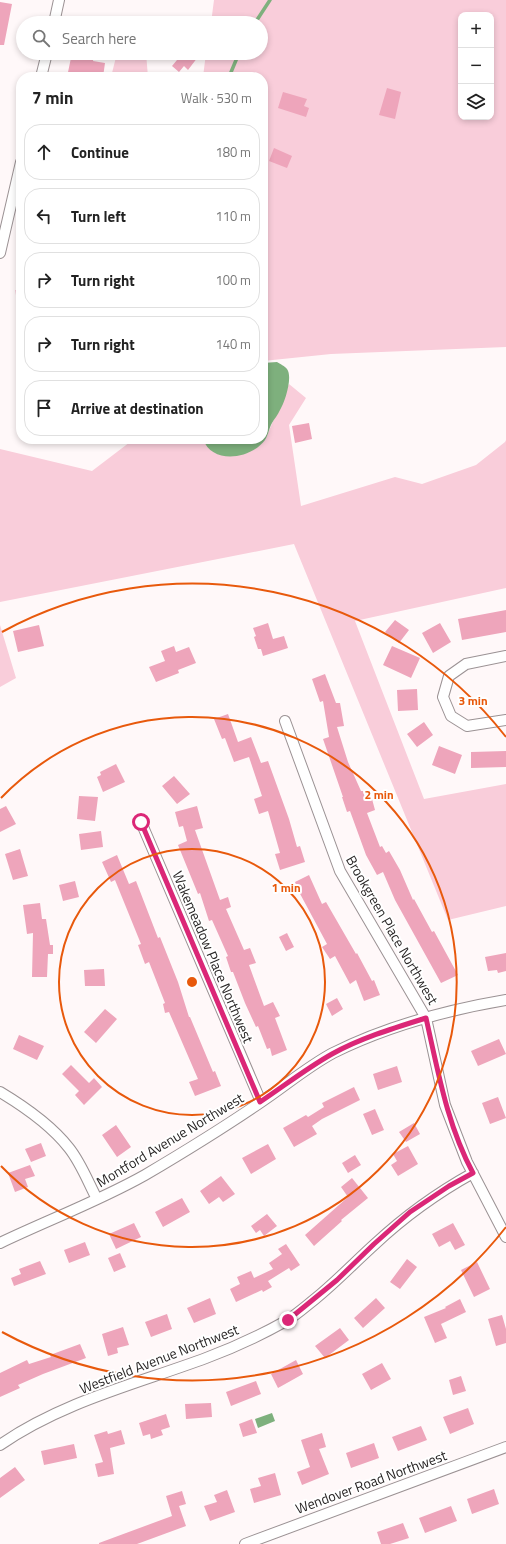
<!DOCTYPE html>
<meta charset="utf-8">
<style>
:root{--surface:#fff;--page:#f6f6f6;--text:#222;--muted:#767676;--line:#e0e0e0}
body{margin:0;font-family:"Titillium Web",sans-serif;background:var(--page);color:var(--text)}
.controls{position:absolute;right:12px;top:12px;display:grid;overflow:hidden;border-radius:8px;box-shadow:0 2px 6px #0003}
.controls button{width:36px;height:36px;display:grid;place-items:center;padding:0;border:0;border-bottom:1px solid var(--line);background:var(--surface);color:var(--text);font:20px sans-serif}
.stop{position:absolute;width:12px;height:12px;margin:-9px;border:3px solid #db2777;border-radius:50%;background:#fff}
.stop.end{background:#db2777;border-color:#fff;box-shadow:0 1px 4px #0008}
.list{margin:0;padding:0;list-style:none}
h2{display:flex;justify-content:space-between;align-items:center;height:52px;margin:0;padding:0 16px;font-size:17px}
h2 small{font-size:13px;font-weight:400;color:var(--muted)}
.list li{display:grid;grid-template-columns:26px 1fr auto;gap:12px;align-items:center;box-sizing:border-box;height:56px;margin:0 8px 8px;padding:0 8px;border:1px solid var(--line);border-radius:16px}
.list b{display:block;font-size:15px;white-space:nowrap}
.list em{font-size:13px;font-style:normal;color:var(--muted)}
.icon{flex:none;width:22px;height:22px;fill:none;stroke:currentColor;stroke-width:2;stroke-linecap:round;stroke-linejoin:round}
.map{position:relative;flex:none;width:506px;height:1544px;overflow:hidden}
.search{position:absolute;background:var(--surface);box-shadow:0 2px 6px #0003;left:16px;top:16px;width:252px;height:44px;display:flex;align-items:center;gap:10px;box-sizing:border-box;padding:0 14px;border-radius:22px;color:var(--muted);font-size:15px}
.panel{position:absolute;background:var(--surface);box-shadow:0 2px 6px #0003;left:16px;top:72px;width:252px;height:372px;border-radius:16px}
.map>svg:first-child{display:block}
</style>
<div class="map">
<svg width="506" height="1544" viewBox="0 0 506 1544">
<rect width="100%" height="100%" fill="#fff8f9"/>
<!-- green -->
<path fill="#f9cdda" fill-rule="evenodd" d="M 214,0 L 506,0 L 506,347 L 331,354 L 263,361 L 263,77 L 203,77 L 206,53 L 261,53 L 261,23 L 211,23 ZM 461,15 L 491,15 L 491,117 L 461,117 Z
M 117,53 L 146,53 L 148,77 L 111,77 Z
M 15,290 L 21,290 L 21,322 Z
M 289,384 L 306,398 L 289,425 L 301,506 L 395,477 L 422,484 L 476,465 L 505,442 L 506,440 L 506,588 L 355,621 L 424,799 L 506,784 L 506,906 L 448,920 L 294,544 L 0,602 L 0,449 L 92,471 L 134,439 L 265,440 Z
M 0,625 L 16,678 L 0,687 Z"/>
<!-- water -->
<path fill="#7eb07d" d="M 277,362 C 280,364 285,366 287,369 C 293,377 285,402 280,410 C 278,415 274,419 272,423 C 269,428 268,436 265,440 C 251,459 212,465 203,439 L 263,439 L 263,363 Z
M 272,1413 L 275,1421 L 258,1428 L 255,1419 Z"/>
<g fill="none" stroke-linecap="round" stroke-linejoin="round">
<!-- stream -->
<path stroke="#7eb07d" stroke-width="3.5" d="M 255,23 L 270,0
M 229,77 L 239,53"/>
</g>
<!-- building -->
<path fill="#eea5bb" d="M 0,2 L 12,4 L 4,45 L 0,45 Z
M 72,53 L 94,56 L 93,61 L 105,63 L 103,77 L 67,77 Z
M 169,53 L 201,53 L 188,70 L 184,66 L 179,72 L 172,66 L 177,60 Z
M 387,88 L 401,92 L 395,119 L 379,115 Z
M 283,92 L 307,99 L 304,106 L 309,108 L 306,117 L 278,108 Z
M 274,148 L 292,156 L 287,168 L 269,161 Z
M 309,423 L 312,439 L 295,443 L 292,426 Z
M 506,610 L 506,632 L 462,640 L 458,619 Z
M 395,620 L 409,630 L 399,643 L 385,632 Z
M 268,623 L 273,639 L 284,636 L 288,648 L 263,656 L 261,649 L 258,649 L 254,637 L 256,636 L 253,628 Z
M 440,623 L 451,642 L 433,653 L 422,633 Z
M 39,625 L 44,646 L 18,652 L 13,631 Z
M 174,646 L 176,652 L 189,647 L 196,663 L 178,670 L 179,673 L 156,682 L 149,667 L 165,661 L 161,651 Z
M 392,646 L 420,658 L 411,678 L 383,665 Z
M 325,674 L 336,703 L 340,703 L 344,726 L 337,727 L 348,762 L 361,791 L 363,791 L 366,801 L 372,799 L 375,810 L 367,813 L 380,847 L 382,846 L 386,853 L 389,851 L 400,870 L 413,900 L 414,899 L 432,932 L 434,931 L 458,975 L 441,983 L 395,900 L 383,872 L 377,875 L 366,855 L 350,811 L 347,812 L 342,797 L 343,797 L 323,739 L 329,737 L 323,701 L 320,702 L 312,679 Z
M 417,689 L 418,710 L 398,711 L 397,690 Z
M 228,714 L 238,742 L 251,737 L 261,763 L 268,761 L 289,819 L 297,847 L 300,846 L 305,862 L 280,870 L 275,854 L 280,853 L 268,811 L 259,814 L 254,799 L 262,796 L 249,757 L 234,762 L 225,738 L 222,739 L 214,719 Z
M 424,722 L 433,735 L 417,747 L 407,734 Z
M 439,746 L 462,755 L 455,774 L 432,765 Z
M 506,751 L 506,767 L 471,768 L 471,752 Z
M 116,764 L 125,782 L 103,792 L 97,777 L 101,775 L 100,772 Z
M 174,776 L 190,794 L 177,804 L 162,786 Z
M 79,796 L 98,797 L 95,821 L 77,819 Z
M 6,806 L 16,824 L 0,832 L 0,809 Z
M 197,806 L 203,828 L 195,830 L 220,900 L 228,897 L 231,907 L 226,909 L 244,950 L 250,948 L 256,963 L 249,965 L 264,1006 L 273,1002 L 280,1016 L 275,1018 L 287,1050 L 272,1056 L 270,1048 L 267,1049 L 258,1026 L 256,1027 L 245,1003 L 233,972 L 231,972 L 226,957 L 228,956 L 212,920 L 209,921 L 200,893 L 198,894 L 178,845 L 187,841 L 183,826 L 179,827 L 175,812 Z
M 101,831 L 103,847 L 81,850 L 79,834 Z
M 20,849 L 28,876 L 13,880 L 5,854 Z
M 117,855 L 129,884 L 136,881 L 158,938 L 160,937 L 178,982 L 189,1017 L 190,1017 L 213,1072 L 215,1071 L 221,1086 L 195,1096 L 189,1082 L 198,1079 L 169,1012 L 165,1013 L 163,1004 L 165,1003 L 149,962 L 145,964 L 138,945 L 141,944 L 115,880 L 111,882 L 102,862 Z
M 309,875 L 322,904 L 326,902 L 356,954 L 357,953 L 372,981 L 374,980 L 380,995 L 364,1001 L 356,980 L 350,984 L 335,956 L 330,959 L 322,947 L 327,944 L 298,890 L 295,882 Z
M 75,881 L 79,897 L 63,901 L 59,885 Z
M 40,903 L 42,919 L 46,919 L 50,945 L 53,945 L 53,954 L 48,954 L 47,977 L 32,977 L 33,933 L 27,934 L 23,905 Z
M 287,933 L 294,947 L 286,951 L 279,937 Z
M 506,953 L 506,971 L 498,973 L 497,970 L 488,971 L 485,957 Z
M 104,969 L 105,986 L 85,986 L 84,970 Z
M 337,998 L 343,1009 L 332,1016 L 326,1004 Z
M 105,1009 L 117,1019 L 96,1043 L 84,1032 Z
M 19,1035 L 44,1046 L 37,1060 L 13,1049 Z
M 499,1039 L 506,1054 L 478,1066 L 471,1051 Z
M 71,1065 L 89,1083 L 94,1078 L 102,1087 L 84,1105 L 75,1095 L 79,1091 L 62,1074 Z
M 397,1066 L 402,1082 L 378,1090 L 373,1074 Z
M 354,1087 L 360,1100 L 322,1119 L 312,1126 L 317,1134 L 294,1147 L 283,1128 L 306,1115 L 308,1117 L 324,1107 L 322,1103 Z
M 498,1097 L 506,1118 L 490,1124 L 482,1103 Z
M 375,1109 L 384,1130 L 372,1135 L 363,1114 Z
M 414,1123 L 420,1134 L 406,1142 L 399,1132 Z
M 116,1125 L 131,1147 L 117,1157 L 102,1135 Z
M 41,1143 L 46,1156 L 31,1162 L 25,1149 Z
M 268,1144 L 276,1159 L 251,1174 L 242,1158 Z
M 408,1146 L 418,1164 L 398,1176 L 391,1165 L 397,1161 L 393,1154 Z
M 355,1155 L 361,1165 L 348,1173 L 342,1163 Z
M 30,1165 L 35,1176 L 25,1179 L 28,1187 L 15,1192 L 8,1173 Z
M 221,1176 L 235,1194 L 223,1202 L 219,1197 L 209,1204 L 200,1191 Z
M 352,1178 L 368,1198 L 341,1220 L 342,1221 L 314,1246 L 305,1235 L 348,1197 L 341,1187 Z
M 182,1198 L 190,1212 L 163,1227 L 155,1212 Z
M 267,1214 L 277,1226 L 264,1236 L 260,1230 L 256,1233 L 251,1226 Z
M 134,1223 L 141,1237 L 116,1249 L 109,1234 Z
M 453,1223 L 465,1245 L 455,1250 L 450,1241 L 439,1247 L 432,1234 Z
M 85,1242 L 90,1255 L 69,1263 L 64,1250 Z
M 286,1244 L 300,1265 L 291,1271 L 289,1268 L 268,1281 L 272,1287 L 263,1292 L 262,1290 L 236,1302 L 230,1289 L 240,1284 L 237,1277 L 251,1271 L 254,1278 L 273,1269 L 269,1263 L 282,1254 L 278,1249 Z
M 120,1253 L 126,1267 L 114,1272 L 108,1258 Z
M 407,1259 L 417,1267 L 400,1289 L 390,1282 Z
M 40,1261 L 46,1274 L 14,1286 L 11,1278 L 21,1274 L 19,1269 Z
M 477,1262 L 490,1289 L 474,1297 L 461,1270 Z
M 210,1298 L 216,1314 L 194,1323 L 187,1308 Z
M 376,1298 L 385,1308 L 363,1328 L 354,1318 Z
M 460,1299 L 466,1312 L 441,1324 L 447,1338 L 435,1343 L 424,1317 L 446,1308 L 445,1307 Z
M 167,1314 L 172,1329 L 151,1337 L 145,1322 Z
M 502,1315 L 506,1329 L 506,1343 L 496,1346 L 488,1319 Z
M 123,1327 L 129,1345 L 117,1348 L 118,1353 L 108,1356 L 102,1334 Z
M 340,1328 L 349,1340 L 325,1358 L 315,1346 Z
M 80,1344 L 86,1358 L 43,1374 L 18,1385 L 20,1388 L 0,1397 L 0,1373 L 27,1360 L 29,1364 L 51,1357 L 50,1355 Z
M 296,1360 L 303,1374 L 278,1388 L 271,1374 Z
M 382,1363 L 391,1379 L 371,1390 L 362,1374 Z
M 461,1376 L 466,1391 L 453,1395 L 449,1380 Z
M 256,1381 L 261,1394 L 231,1406 L 226,1392 Z
M 211,1403 L 212,1417 L 186,1419 L 185,1404 Z
M 468,1408 L 474,1424 L 450,1434 L 443,1417 Z
M 166,1414 L 170,1427 L 161,1430 L 163,1435 L 151,1439 L 150,1434 L 143,1436 L 139,1423 Z
M 252,1419 L 257,1433 L 243,1437 L 239,1424 Z
M 421,1426 L 427,1440 L 398,1451 L 392,1437 Z
M 121,1430 L 125,1444 L 110,1448 L 114,1474 L 98,1477 L 95,1464 L 103,1462 L 94,1435 L 107,1431 L 108,1434 Z
M 322,1433 L 326,1447 L 319,1449 L 329,1474 L 302,1485 L 297,1472 L 310,1467 L 301,1440 Z
M 374,1443 L 379,1458 L 351,1468 L 346,1453 Z
M 74,1444 L 77,1458 L 44,1465 L 41,1451 Z
M 15,1467 L 25,1480 L 0,1498 L 0,1478 Z
M 275,1473 L 281,1495 L 254,1503 L 250,1489 L 261,1486 L 258,1478 Z
M 494,1489 L 499,1504 L 472,1514 L 467,1499 Z
M 227,1490 L 235,1512 L 210,1521 L 204,1506 L 217,1502 L 214,1495 Z
M 182,1491 L 186,1504 L 179,1506 L 186,1526 L 137,1544 L 99,1544 L 99,1543 L 172,1516 L 166,1496 Z
M 451,1506 L 457,1521 L 425,1533 L 419,1518 Z
M 403,1523 L 409,1538 L 390,1544 L 381,1544 L 377,1532 Z"/>
<g fill="none" stroke-linecap="round" stroke-linejoin="round">
<!-- minor casing -->
<g stroke="#9b9294" stroke-width="12">
<path id="minor" d="M 54,23 L 59,0
M 41,77 L 47,53
M 0,253 L 21,162
M 506,656 L 466,664 L 449,676 L 443,697 L 451,716 L 467,726 L 506,720
M 285,721 L 340,871 L 426,1018 L 445,1105 L 467,1162 L 506,1237
M 141,822 L 261,1102
M 0,1092 C 25,1107 51,1125 69,1148 C 81,1163 88,1182 97,1199
M 0,1243 C 48,1220 99,1201 145,1175 C 184,1152 223,1128 261,1102 C 285,1086 307,1067 333,1053 C 387,1026 447,1010 506,1000
M 0,1445 C 62,1402 136,1384 206,1358 C 233,1348 261,1335 286,1321 C 296,1315 305,1307 315,1299 C 336,1282 355,1262 375,1244 C 405,1216 437,1193 473,1173
M 245,1544 L 506,1447"/>
</g>
<!-- minor -->
<use href="#minor" stroke="#fff" stroke-width="10"/>
</g>
<g fill="none" stroke-linecap="round" stroke-linejoin="round">
<!-- route -->
<path stroke="#db2777" stroke-width="5" d="M 141,822 L 260,1102 C 284,1086 307,1068 332,1054 C 361,1038 394,1028 426,1018 C 438,1071 447,1125 473,1173 L 449,1186 L 410,1212 L 374,1244 L 337,1280 L 288,1320"/>
</g>
<!-- distance rings -->
<g fill="none" stroke="#e8590c" stroke-width="2">
<circle cx="192" cy="982" r="133"/>
<path d="M1 798A265 265 0 1 1 1 1166"/>
<path d="M506 1227A398 398 0 0 1 2 1332M2 632A398 398 0 0 1 506 737"/>
</g>
<g text-anchor="middle" stroke-width="4" stroke-linejoin="round" paint-order="stroke">
<!-- street labels -->
<g font-size="14" fill="#282525" stroke="#fff">
<text transform="translate(392 930) rotate(60)" y="5">Brookgreen Place Northwest</text>
<text transform="translate(213 957) rotate(67)" y="5">Wakemeadow Place Northwest</text>
<text transform="translate(170 1140) rotate(-31)" y="5">Montford Avenue Northwest</text>
<text transform="translate(159 1359) rotate(-21)" y="5">Westfield Avenue Northwest</text>
<text transform="translate(371 1482) rotate(-20)" y="5">Wendover Road Northwest</text>
</g>
</g>
<circle cx="192" cy="982" r="6" fill="#e8590c" stroke="#fff" stroke-width="2"/>
<g font-size="12" text-anchor="middle" font-weight="bold" fill="#e8590c" stroke="#fff" stroke-width="4" stroke-linejoin="round" paint-order="stroke">
<text x="473" y="705">3 min</text>
<text x="379" y="799">2 min</text>
<text x="286" y="892">1 min</text>
</g>
</svg>
<div class="controls">
<button>+</button>
<button>−</button>
<button><svg class="icon" aria-label="layers" viewBox="0 0 24 24"><path d="M12 4l9 5-9 5-9-5zM3 14l9 5 9-5"/></svg></button>
</div>
<div class="stop" style="left:141px;top:822px"></div>
<div class="stop end" style="left:288px;top:1320px"></div>
<div class="search"><svg class="icon" aria-label="search" viewBox="0 0 24 24"><circle cx="10" cy="10" r="6"/><path d="M15 15l6 6"/></svg>Search here</div>
<section class="panel">
<h2>7 min<small>Walk · 530 m</small></h2>
<ul class="list">
<li><svg class="icon" aria-label="ahead" viewBox="0 0 24 24"><path d="M12 20V5M6 11l6-6 6 6"/></svg><div><b>Continue</b></div><em>180 m</em></li>
<li><svg class="icon" aria-label="left" viewBox="0 0 24 24"><path d="M17 20v-9H6M10 6l-5 5 5 5"/></svg><div><b>Turn left</b></div><em>110 m</em></li>
<li><svg class="icon" aria-label="right" viewBox="0 0 24 24"><path d="M7 20v-9h11M14 6l5 5-5 5"/></svg><div><b>Turn right</b></div><em>100 m</em></li>
<li><svg class="icon" aria-label="right" viewBox="0 0 24 24"><path d="M7 20v-9h11M14 6l5 5-5 5"/></svg><div><b>Turn right</b></div><em>140 m</em></li>
<li><svg class="icon" aria-label="arrive" viewBox="0 0 24 24"><path d="M6 21V4h12l-3 4 3 4H6"/></svg><div><b>Arrive at destination</b></div></li>
</ul>
</section>
</div>
